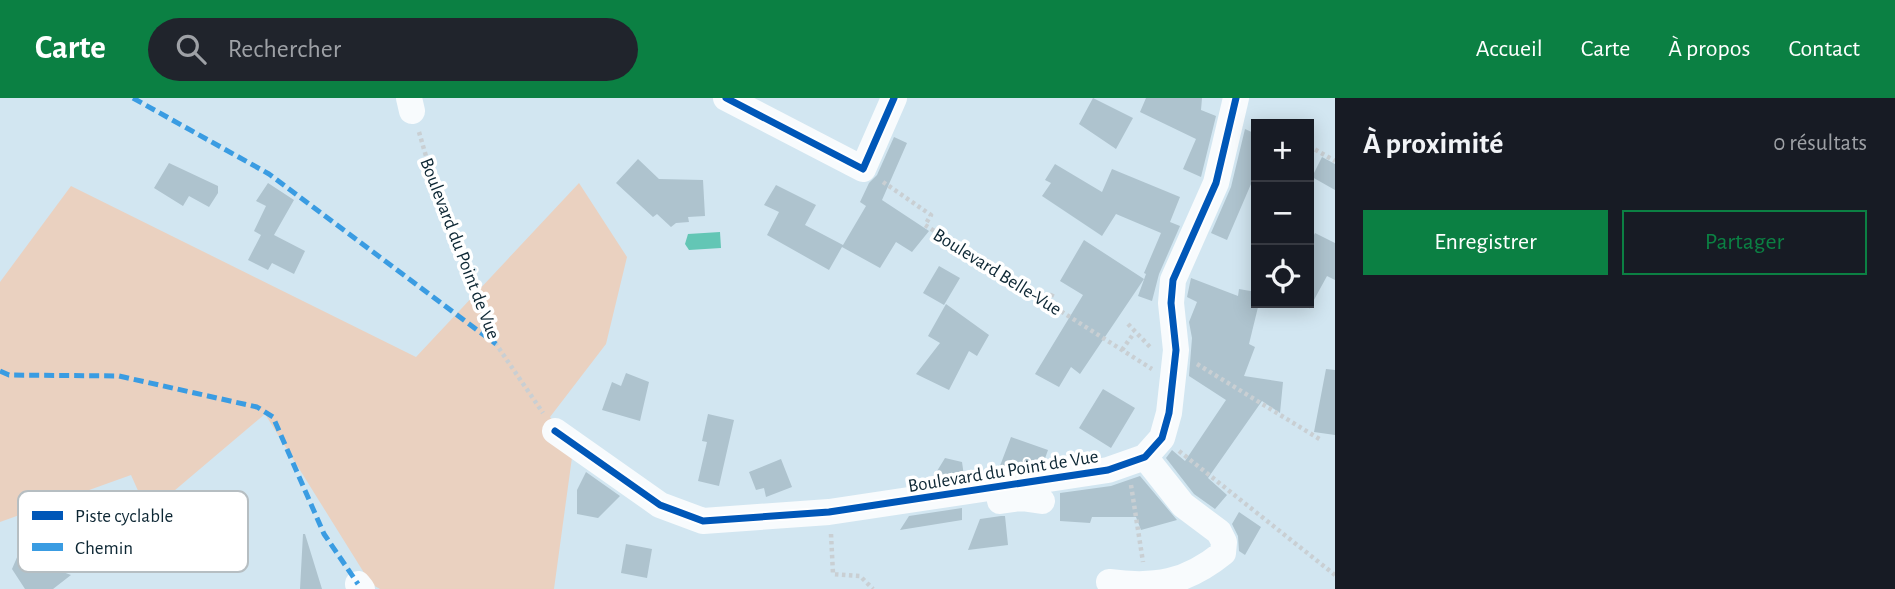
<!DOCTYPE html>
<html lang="fr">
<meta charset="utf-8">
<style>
:root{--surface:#171b24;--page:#20242c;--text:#f1f3f6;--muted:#9ea1a6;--line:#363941;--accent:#0b8043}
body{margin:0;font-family:"Alegreya Sans",sans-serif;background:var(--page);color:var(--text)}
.controls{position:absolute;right:21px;top:21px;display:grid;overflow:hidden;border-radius:0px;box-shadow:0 4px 18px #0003}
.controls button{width:63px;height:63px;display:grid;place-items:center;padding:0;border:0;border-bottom:2px solid var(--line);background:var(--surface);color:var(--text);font:35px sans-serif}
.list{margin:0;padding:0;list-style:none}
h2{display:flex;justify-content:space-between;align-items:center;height:91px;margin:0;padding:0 28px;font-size:30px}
h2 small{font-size:23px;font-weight:400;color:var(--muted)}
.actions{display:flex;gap:14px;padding:21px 28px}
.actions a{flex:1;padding:16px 0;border:2px solid var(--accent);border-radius:0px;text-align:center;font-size:24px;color:var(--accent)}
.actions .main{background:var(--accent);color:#fff}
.icon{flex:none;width:38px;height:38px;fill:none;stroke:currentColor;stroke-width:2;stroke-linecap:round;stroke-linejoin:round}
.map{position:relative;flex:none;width:1335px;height:491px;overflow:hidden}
header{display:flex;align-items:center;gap:42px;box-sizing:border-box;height:98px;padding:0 35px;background:var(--accent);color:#fff}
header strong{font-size:33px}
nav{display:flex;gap:38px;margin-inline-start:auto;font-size:24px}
.search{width:490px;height:63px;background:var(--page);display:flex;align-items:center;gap:18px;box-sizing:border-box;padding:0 24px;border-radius:38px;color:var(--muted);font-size:26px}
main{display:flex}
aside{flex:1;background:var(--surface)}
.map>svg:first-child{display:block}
</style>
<header>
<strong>Carte</strong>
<div class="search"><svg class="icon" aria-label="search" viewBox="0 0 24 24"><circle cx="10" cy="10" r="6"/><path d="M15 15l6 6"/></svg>Rechercher</div>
<nav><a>Accueil</a><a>Carte</a><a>À propos</a><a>Contact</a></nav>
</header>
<main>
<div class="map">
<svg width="1335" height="491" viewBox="0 0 1335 491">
<rect width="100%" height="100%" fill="#d2e6f1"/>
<!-- green -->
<path fill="#ead1c0" d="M 579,85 L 627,159 L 606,246 L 550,319 L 573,352 L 554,491 L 380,491 L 371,486 L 265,316 L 148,415 L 131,377 L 0,424 L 0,184 L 71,88 L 416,259 Z"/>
<!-- water -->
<path fill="#63c6b5" d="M 720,134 L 721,150 L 689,152 L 685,146 L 688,136 Z"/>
<!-- building -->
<path fill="#aec3ce" d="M 1093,0 L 1133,20 L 1116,51 L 1079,26 Z
M 1146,0 L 1202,0 L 1201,12 L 1216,18 L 1201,79 L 1183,71 L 1196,41 L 1140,14 Z
M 1245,31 L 1256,36 L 1256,89 L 1251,86 L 1227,142 L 1211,135 L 1231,89 Z
M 894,39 L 907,45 L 882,102 L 929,133 L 912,154 L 896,144 L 880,170 L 842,149 L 829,172 L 767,137 L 779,114 L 764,107 L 776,87 L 816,107 L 805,127 L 843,147 L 866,108 L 860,104 L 869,85 L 877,77 Z
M 1322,59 L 1335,66 L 1335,92 L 1312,79 Z
M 638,61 L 659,81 L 703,82 L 705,118 L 688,119 L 689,124 L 676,125 L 671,129 L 657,116 L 653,119 L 616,85 Z
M 169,65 L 218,88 L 218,95 L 209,109 L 189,98 L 183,108 L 154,90 Z
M 1055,66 L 1102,94 L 1112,71 L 1180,99 L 1170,124 L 1180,128 L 1159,176 L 1152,203 L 1138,198 L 1146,176 L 1144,175 L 1161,135 L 1116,116 L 1102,138 L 1042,98 L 1051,85 L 1045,82 Z
M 268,85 L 294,102 L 274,137 L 305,153 L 294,176 L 272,165 L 268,172 L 248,162 L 261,137 L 254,133 L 266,108 L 256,103 Z
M 1315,135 L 1335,145 L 1335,182 L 1327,178 L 1309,211 L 1309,147 Z
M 1084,142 L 1144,181 L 1080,276 L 1071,269 L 1059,289 L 1035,276 L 1083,197 L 1060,183 Z
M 939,168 L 960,180 L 944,207 L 923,195 Z
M 1191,180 L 1238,198 L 1239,191 L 1256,194 L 1256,205 L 1259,205 L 1249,246 L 1255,249 L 1244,278 L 1283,284 L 1280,315 L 1262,303 L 1208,380 L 1227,397 L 1215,411 L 1194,396 L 1166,360 L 1172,352 L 1185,363 L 1226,302 L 1189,278 L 1192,240 L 1189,224 L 1197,204 L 1187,199 Z
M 946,206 L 989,237 L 977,258 L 969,253 L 949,292 L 916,276 L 940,245 L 928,238 Z
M 1326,271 L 1335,272 L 1335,337 L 1314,334 Z
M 626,275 L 649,284 L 640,323 L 602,312 L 612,284 L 621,288 Z
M 1103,291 L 1135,310 L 1111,350 L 1079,330 Z
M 708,316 L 734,322 L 719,388 L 698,383 L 707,344 L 702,343 Z
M 1011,339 L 1048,352 L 1043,366 L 998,373 Z
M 945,360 L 962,364 L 964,378 L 931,383 Z
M 781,361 L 792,389 L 766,399 L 764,390 L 756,392 L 749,374 Z
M 586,374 L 620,398 L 598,420 L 577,416 L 577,392 Z
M 1140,378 L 1177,422 L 1141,432 L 1136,419 L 1092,419 L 1090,425 L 1060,423 L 1060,395 L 1111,388 Z
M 962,410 L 962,422 L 900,432 L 909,418 Z
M 1239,414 L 1261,429 L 1245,457 L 1239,453 L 1238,438 L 1232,426 Z
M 1001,418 L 1005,418 L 1008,447 L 968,452 L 980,421 Z
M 303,436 L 305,436 L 322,491 L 300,491 Z
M 626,446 L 652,451 L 647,480 L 621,475 Z
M 18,457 L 71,477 L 53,491 L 25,491 L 12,471 Z"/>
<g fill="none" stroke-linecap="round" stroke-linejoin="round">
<!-- path -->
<path stroke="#c9cfd3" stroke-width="4.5" stroke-dasharray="3.5 3.5" stroke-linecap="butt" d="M 419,34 L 437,96 L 496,246 L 543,315
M 1309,48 L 1335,63
M 883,84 L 931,117 L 925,127 L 1152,271
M 1048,205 L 1053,195
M 1128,226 L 1152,251
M 1122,252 L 1134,235
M 1197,266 L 1321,342
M 1179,353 L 1335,477
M 1131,387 L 1143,464
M 831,436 L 833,476 L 860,478 L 873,491"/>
<!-- minor -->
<path stroke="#f8fbfd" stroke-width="26" d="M 409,0 L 412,13
M 726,0 L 863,71 L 894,0
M 555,333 L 660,407 L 703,423 L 829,414 L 1108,372 L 1145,359 L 1162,340 L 1169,315 L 1176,252 L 1171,205 L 1173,182 L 1216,85 L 1236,0
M 1000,403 L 1021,400 L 1042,403
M 1109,484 C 1155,490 1186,485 1223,455 L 1224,444 L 1219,434 L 1183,407 L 1145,359
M 358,486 L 362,491"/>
<!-- quiet -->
<path stroke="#3a9ce2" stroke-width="5" stroke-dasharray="10 5" stroke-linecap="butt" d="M 133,0 L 269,76 L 496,246
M 0,273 L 9,277 L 119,278 L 257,309 L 273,319 L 324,436 L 358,486"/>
<!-- cycleway casing -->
<g stroke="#fff" stroke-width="11">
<path id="cycleway" d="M 726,0 L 863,71 L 894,0
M 555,333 L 660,407 L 703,423 L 829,414 L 1108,372 L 1145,359 L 1162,340 L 1169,315 L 1176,252 L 1171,205 L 1173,182 L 1216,85 L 1236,0"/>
</g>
<!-- cycleway -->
<use href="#cycleway" stroke="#0057b8" stroke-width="7"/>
</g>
<g text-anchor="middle" stroke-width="7" stroke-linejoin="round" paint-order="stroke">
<!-- street labels -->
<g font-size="19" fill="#0c2633" stroke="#fff">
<text transform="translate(461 150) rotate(69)" y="7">Boulevard du Point de Vue</text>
<text transform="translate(998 173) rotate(32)" y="7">Boulevard Belle-Vue</text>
<text transform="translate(1003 372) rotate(-9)" y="7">Boulevard du Point de Vue</text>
</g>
</g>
<!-- legend -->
<rect x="18" y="393" width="230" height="81" rx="10" fill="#fff" stroke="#b6bec2" stroke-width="2"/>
<rect x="32" y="413" width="31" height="9" fill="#0057b8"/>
<rect x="32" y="445" width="31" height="8" fill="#3a9ce2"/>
<g font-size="19" fill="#0c2633">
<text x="75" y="424">Piste cyclable</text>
<text x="75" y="456">Chemin</text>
</g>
</svg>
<div class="controls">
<button>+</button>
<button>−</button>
<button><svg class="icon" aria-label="locate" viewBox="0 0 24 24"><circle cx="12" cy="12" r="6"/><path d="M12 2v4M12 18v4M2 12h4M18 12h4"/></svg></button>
</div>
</div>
<aside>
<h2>À proximité<small>0 résultats</small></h2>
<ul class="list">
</ul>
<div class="actions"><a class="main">Enregistrer</a><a>Partager</a></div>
</aside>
</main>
